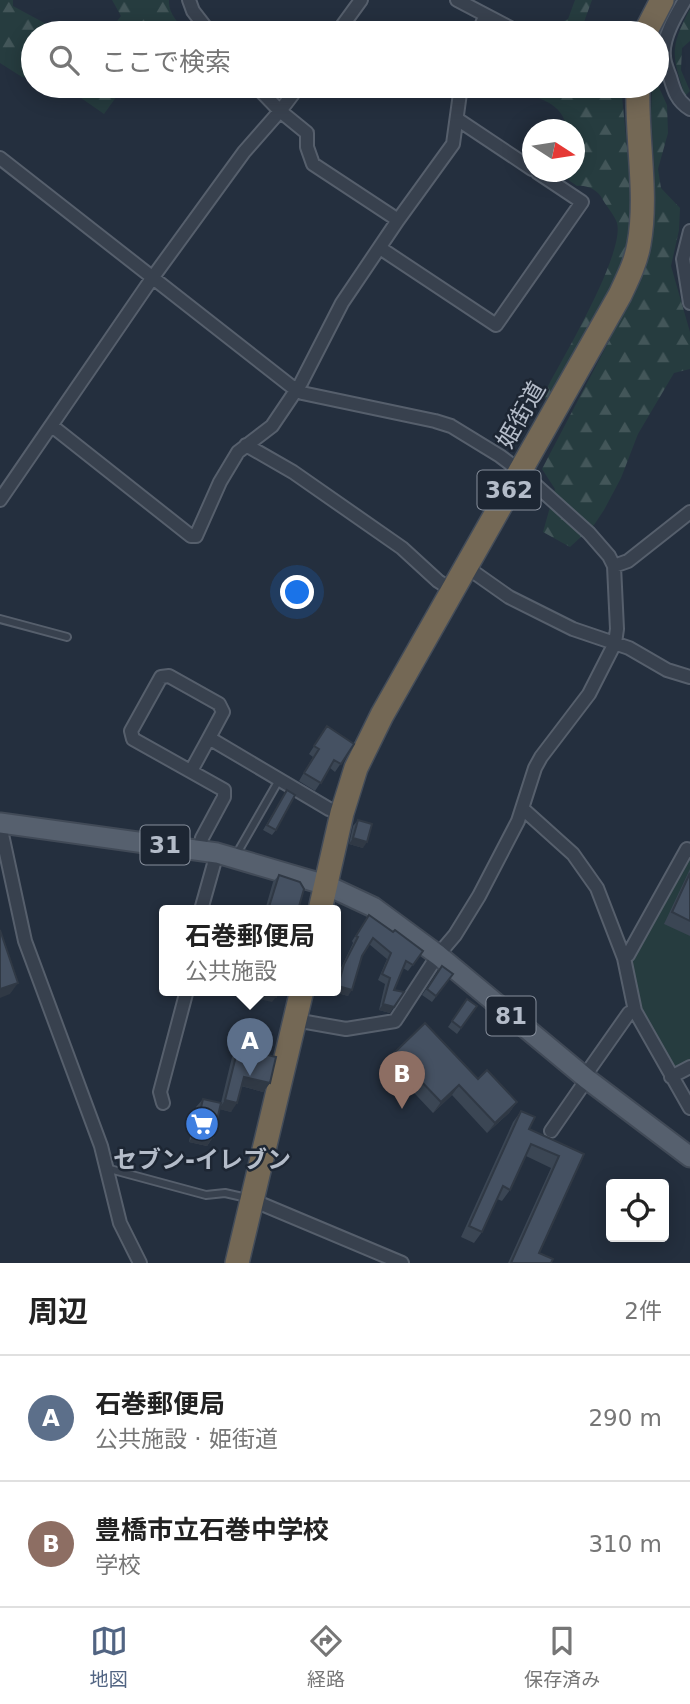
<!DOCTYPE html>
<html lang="ja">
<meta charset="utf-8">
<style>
:root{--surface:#fff;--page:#f6f6f6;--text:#222;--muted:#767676;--line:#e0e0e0;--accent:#516482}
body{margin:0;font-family:"DejaVu Sans","Noto Sans JP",sans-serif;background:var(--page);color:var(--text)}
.controls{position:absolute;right:21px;bottom:21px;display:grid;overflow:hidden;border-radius:7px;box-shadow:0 4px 18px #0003}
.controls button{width:63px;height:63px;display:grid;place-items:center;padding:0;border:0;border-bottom:2px solid var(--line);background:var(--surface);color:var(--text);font:35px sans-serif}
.compass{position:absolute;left:522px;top:119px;width:63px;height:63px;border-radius:50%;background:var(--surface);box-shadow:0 4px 18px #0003;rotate:102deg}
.you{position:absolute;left:298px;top:593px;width:24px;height:24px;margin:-18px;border:5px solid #fff;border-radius:50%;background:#1a73e8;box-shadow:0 0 0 10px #1a73e833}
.badge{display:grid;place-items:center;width:46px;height:46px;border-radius:50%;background:var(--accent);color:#fff;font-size:23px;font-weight:700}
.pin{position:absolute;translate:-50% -58px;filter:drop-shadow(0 2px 4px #0008)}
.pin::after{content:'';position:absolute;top:37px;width:24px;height:21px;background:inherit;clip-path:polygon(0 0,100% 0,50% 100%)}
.popup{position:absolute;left:159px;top:905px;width:182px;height:91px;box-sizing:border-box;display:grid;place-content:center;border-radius:7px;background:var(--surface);filter:drop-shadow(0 2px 5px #0005);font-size:23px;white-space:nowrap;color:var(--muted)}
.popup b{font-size:26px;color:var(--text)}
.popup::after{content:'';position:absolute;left:50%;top:100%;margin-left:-14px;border:14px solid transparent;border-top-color:var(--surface)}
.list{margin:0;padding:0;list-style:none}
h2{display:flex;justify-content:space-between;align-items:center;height:91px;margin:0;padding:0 28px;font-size:30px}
h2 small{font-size:23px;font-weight:400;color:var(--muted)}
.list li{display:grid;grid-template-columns:46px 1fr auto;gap:21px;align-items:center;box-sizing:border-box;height:126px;padding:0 28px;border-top:2px solid var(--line)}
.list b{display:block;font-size:26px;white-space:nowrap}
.list p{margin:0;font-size:23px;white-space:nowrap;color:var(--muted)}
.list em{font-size:23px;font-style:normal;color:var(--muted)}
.icon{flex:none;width:38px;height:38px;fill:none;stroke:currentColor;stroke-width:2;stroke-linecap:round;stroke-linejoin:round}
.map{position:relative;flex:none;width:690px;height:1263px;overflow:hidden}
.search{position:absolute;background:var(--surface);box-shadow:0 4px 18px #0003;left:21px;right:21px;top:21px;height:77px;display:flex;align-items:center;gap:18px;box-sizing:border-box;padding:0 24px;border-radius:38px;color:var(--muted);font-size:26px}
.sheet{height:343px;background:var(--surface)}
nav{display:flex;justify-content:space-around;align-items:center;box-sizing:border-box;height:98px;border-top:2px solid var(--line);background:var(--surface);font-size:19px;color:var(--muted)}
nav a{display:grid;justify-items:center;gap:4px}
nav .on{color:var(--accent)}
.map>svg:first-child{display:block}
</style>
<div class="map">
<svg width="690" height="1263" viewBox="0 0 690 1263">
<defs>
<pattern id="forest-firs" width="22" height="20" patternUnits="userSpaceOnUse" patternTransform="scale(1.75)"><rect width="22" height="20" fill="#263c3f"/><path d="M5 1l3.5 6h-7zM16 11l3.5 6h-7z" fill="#435659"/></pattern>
</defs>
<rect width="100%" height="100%" fill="#242f3e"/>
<!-- forest -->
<path fill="url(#forest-firs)" d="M 0,0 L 13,0 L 13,6 L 63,33 L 33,33 L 33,78 L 22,77 L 0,63 Z
M 112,0 L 169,0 C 168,14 179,24 188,33 L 108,33 L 121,16 Z
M 575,0 L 592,0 L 580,33 L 540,33 L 568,19 Z
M 690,9 L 690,41 L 682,48 L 681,70 L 690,91 L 685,96 C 672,55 669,49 690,9 Z
M 657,83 L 667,105 L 668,133 L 658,169 L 661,188 L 680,208 L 679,230 L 671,266 L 690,332 L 690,369 L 674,373 L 638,434 L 621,478 L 604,510 L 594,525 L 570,547 L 543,532 L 555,489 L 542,469 L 632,297 L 649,240 L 655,177 L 651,113 L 652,89 Z
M 64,86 L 124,86 L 104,114 Z
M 478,86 L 621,86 L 631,188 L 631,230 L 623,267 L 547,400 L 544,398 L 548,386 C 564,356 625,253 617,223 C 615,216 607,207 603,200 C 598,190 588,185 577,186 L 567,179 L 567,172 L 574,172 L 574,130 L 566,129 C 565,93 505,90 478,88 Z"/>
<!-- pitch -->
<path fill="#263c3f" d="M 690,855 L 690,1060 L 669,1071 L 636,1007 L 627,961 Z"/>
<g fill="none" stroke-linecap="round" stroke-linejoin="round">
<!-- lane casing -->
<g stroke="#565f6c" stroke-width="10">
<path id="lane" d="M 0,619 L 67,637
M 236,855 L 279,780
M 106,1168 L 206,1195 L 225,1193 L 247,1198"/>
</g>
<!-- street casing -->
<g stroke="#565f6c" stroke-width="16">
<path id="street" d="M 189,0 L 193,11 L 210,33
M 457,0 L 520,33
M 685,0 C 676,15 662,38 664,56 C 664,63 668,71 670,77 C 674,91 677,101 690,109
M 337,33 L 361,0
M 478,33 L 485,17
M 589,33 L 596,29 L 605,33
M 256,86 L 280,111 L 307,133 L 307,147 L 313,164 L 398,220
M 457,119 L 532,169
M 0,158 L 296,390 L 302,393 L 435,421 L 451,426 L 500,456 L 520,471 L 589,533 L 609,556 L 614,566 L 617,629 L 615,643 L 589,694 L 541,757 L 535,768 L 518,821 L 479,896 L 455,935 L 438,955 L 395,1021 L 346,1029 L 295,1020
M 690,231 L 683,259 L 690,303
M 380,248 L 496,325 L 582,202 L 537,172
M 52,426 L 191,536 L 196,536 L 220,482 L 238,452 L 272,426 L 301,383 L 342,303 L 398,220 L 453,144 L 461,86
M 246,445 L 293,472 L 402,548 L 438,581 L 452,590
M 0,500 L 153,277 L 244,152 L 280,111 L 299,86
M 465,566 L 509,597 L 573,629 L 629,648 L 667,670 L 690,677
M 614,566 L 628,561 L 690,512
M 191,771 L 209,738 L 329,809 L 342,813
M 523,809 L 573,854 L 597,888 L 624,958 L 635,1011 L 690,1108
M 0,825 L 25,941 L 101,1146 L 120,1223 L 140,1263
M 199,850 L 202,838 L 224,797 L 224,790 L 133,739 L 131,731 L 161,677 L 169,676 L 219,704 L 223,712 L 209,738
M 201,910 L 217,853
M 624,958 L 628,955 L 687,849 L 690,851
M 584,1077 L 629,1013 L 635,1011
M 671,1077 L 690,1067
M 163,1103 L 160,1092 L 187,990
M 551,1131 L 587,1079
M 252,1200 L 402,1263"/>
</g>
<!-- primary casing -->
<g stroke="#414a57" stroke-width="23">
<path id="primary" d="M 0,823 L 217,853 L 326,885 L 373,907 L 438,955 L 587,1079 L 690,1157"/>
</g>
<!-- highway casing -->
<g stroke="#434c59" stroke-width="26">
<path id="highway" d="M 645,33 L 662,0
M 320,910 L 342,813 L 356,768 L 382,715 L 620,295 C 628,278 636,262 639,244 C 648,194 636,137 638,86
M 237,1263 L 302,990"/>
</g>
<!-- lane -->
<use href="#lane" stroke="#38414e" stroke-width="6"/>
<!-- street -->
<use href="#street" stroke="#38414e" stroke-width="12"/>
<!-- primary -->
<use href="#primary" stroke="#56606e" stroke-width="19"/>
<!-- highway -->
<use href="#highway" stroke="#746855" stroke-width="23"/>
</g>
<!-- wall -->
<path fill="#3b4654" d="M 327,726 L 354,744 L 335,772 L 330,768 L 315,791 L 299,781 L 313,757 L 309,754 Z
M 287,790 L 276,830 L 272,835 L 263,830 Z
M 358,820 L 363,848 L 349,844 L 353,826 Z
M 690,869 L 690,936 L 664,924 Z
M 279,875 L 298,910 L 265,910 L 273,882 Z
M 369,915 L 423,951 L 408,971 L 403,968 L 394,990 L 390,1013 L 379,1010 L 385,984 L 378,980 L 387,959 L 369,944 L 362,956 L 348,996 L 334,992 L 334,990 L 336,990 L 336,986 L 340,970 L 353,943 L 352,941 Z
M 442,966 L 453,974 L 432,1002 L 422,995 Z
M 467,999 L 477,1006 L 457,1034 L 448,1027 Z
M 238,1048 L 270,1083 L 263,1092 L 241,1086 L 231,1112 L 220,1109 L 213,1137 L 207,1146 L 189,1142 L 196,1107 L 203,1099 L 221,1103 L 232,1057 Z
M 394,1053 L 478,1079 L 517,1102 L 509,1113 L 487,1133 L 452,1095 L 433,1113 L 386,1063 Z
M 521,1111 L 529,1129 L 584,1154 L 539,1253 L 551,1263 L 508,1263 L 551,1168 L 526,1156 L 510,1190 L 502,1201 L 497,1199 L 482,1232 L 474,1243 L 461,1237 L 513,1122 Z"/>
<!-- shaded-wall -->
<path fill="#303945" d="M 353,838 L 367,842 L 363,848 L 349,844 Z
M 18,983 L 10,994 L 0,998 L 0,989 Z
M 338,986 L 352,990 L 348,996 L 334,992 Z
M 263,994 L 276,997 L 272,1002 L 259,999 Z
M 383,1004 L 394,1007 L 390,1013 L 379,1010 Z
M 244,1077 L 270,1083 L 263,1092 L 238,1085 Z
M 459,1085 L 452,1095 L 433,1113 L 441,1102 Z
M 225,1100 L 237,1103 L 231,1112 L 219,1109 Z
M 517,1102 L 509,1113 L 487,1133 L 495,1123 Z
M 195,1133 L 213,1137 L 207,1146 L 189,1142 Z"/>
<!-- building -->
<path fill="#455162" stroke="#303945" stroke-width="2" d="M 327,726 L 354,744 L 341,764 L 334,760 L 321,783 L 304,773 L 319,749 L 314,746 Z
M 287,790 L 295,795 L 276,830 L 267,825 Z
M 358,820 L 372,824 L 367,842 L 353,838 Z
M 690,873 L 690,921 L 672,912 Z
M 279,875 L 300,882 L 304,889 L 298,910 L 268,910 Z
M 369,915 L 393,932 L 395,930 L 423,951 L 413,965 L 406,961 L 394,990 L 404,992 L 394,1007 L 383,1004 L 390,978 L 382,974 L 391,953 L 373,938 L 362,956 L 352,990 L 338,986 L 344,964 L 358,937 L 356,936 Z
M 0,930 L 18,983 L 0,989 Z
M 442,966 L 453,974 L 436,996 L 427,989 Z
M 264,990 L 278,990 L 276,997 L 263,994 Z
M 467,999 L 477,1006 L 461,1028 L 452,1021 Z
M 425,1023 L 478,1079 L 487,1070 L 517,1102 L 495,1123 L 459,1085 L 441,1102 L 394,1053 Z
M 238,1048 L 276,1057 L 270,1083 L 244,1077 L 237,1103 L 225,1100 Z
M 203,1099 L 221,1103 L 213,1137 L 195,1133 Z
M 521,1111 L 535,1117 L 529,1129 L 584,1154 L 539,1253 L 553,1259 L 551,1263 L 511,1263 L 559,1156 L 531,1144 L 510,1190 L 503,1186 L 482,1232 L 469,1226 Z"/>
<!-- icons -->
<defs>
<g id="supermarket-disc" transform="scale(1.75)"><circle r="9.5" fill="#3f7fe0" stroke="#1d2633"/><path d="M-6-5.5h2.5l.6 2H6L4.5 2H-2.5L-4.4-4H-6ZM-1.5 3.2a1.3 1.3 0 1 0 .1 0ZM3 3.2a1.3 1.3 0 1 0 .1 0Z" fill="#fff"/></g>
</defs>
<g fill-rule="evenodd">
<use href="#supermarket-disc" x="202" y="1124"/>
</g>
<g text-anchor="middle" stroke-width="5" stroke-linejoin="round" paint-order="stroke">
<!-- shield labels -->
<g fill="#1d2633" stroke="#878f9c" stroke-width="2">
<rect x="477.5" y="470.5" width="63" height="39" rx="5"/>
<rect x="140.5" y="825.5" width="49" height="39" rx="5"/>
<rect x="486.5" y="996.5" width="49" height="39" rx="5"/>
</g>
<g font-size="23" font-weight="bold" fill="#b4bcc9">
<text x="509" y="498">362</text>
<text x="165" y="853">31</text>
<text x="511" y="1024">81</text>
</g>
<!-- street labels -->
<g font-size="24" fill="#b4bcc9" stroke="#1d2633">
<text transform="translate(521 415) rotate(-60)" y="8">姫街道</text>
</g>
<!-- poi labels -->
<g font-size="24" font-weight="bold" fill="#b4bcc9" stroke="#1d2633">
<text x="202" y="1168">セブン-イレブン</text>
</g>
</g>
</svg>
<div class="controls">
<button><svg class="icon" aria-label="locate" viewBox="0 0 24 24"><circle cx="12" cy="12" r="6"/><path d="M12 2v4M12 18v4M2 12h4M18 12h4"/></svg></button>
</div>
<svg class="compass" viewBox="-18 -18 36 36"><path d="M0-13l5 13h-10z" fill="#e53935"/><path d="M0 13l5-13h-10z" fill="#767676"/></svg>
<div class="you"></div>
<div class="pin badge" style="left:250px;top:1076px;background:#5c6f8a">A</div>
<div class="popup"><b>石巻郵便局</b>公共施設</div>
<div class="pin badge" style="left:402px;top:1109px;background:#8d6e63">B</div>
<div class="search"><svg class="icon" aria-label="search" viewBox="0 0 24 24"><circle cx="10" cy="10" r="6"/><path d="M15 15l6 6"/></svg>ここで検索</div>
</div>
<section class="sheet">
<h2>周辺<small>2件</small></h2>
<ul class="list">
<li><span class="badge" style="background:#5c6f8a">A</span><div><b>石巻郵便局</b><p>公共施設 · 姫街道</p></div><em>290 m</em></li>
<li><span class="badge" style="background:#8d6e63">B</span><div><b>豊橋市立石巻中学校</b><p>学校</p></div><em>310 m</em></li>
</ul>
</section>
<nav>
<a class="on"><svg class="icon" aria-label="map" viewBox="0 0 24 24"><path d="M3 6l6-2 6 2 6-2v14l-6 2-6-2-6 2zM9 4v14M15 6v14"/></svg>地図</a>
<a><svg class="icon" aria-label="directions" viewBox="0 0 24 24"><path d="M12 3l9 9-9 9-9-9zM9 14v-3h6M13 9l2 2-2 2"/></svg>経路</a>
<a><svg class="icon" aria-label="saved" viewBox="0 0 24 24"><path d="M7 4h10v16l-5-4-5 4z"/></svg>保存済み</a>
</nav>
